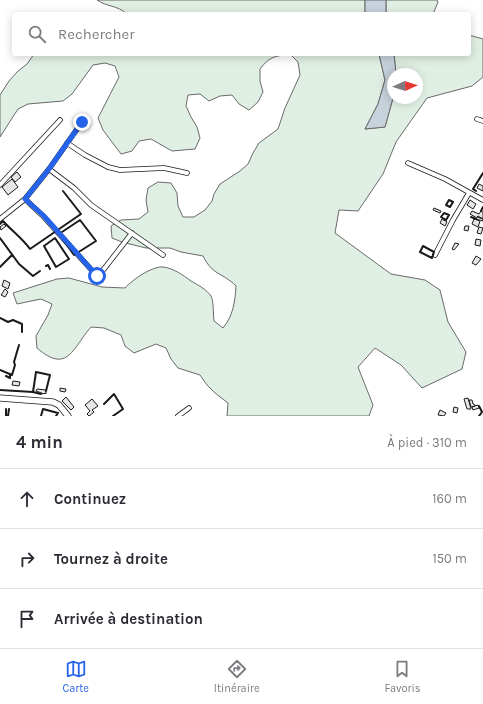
<!DOCTYPE html>
<html lang="fr">
<meta charset="utf-8">
<style>
:root{--surface:#fff;--page:#f2f2f3;--text:#2b2b33;--muted:#7c7c81;--line:#e1e1e2;--accent:#2563eb}
body{margin:0;font-family:Karla,sans-serif;background:var(--page);color:var(--text)}
.compass{position:absolute;left:387px;top:68px;width:36px;height:36px;border-radius:50%;background:var(--surface);box-shadow:0 2px 10px #0003;rotate:87deg}
.stop{position:absolute;width:12px;height:12px;margin:-9px;border:3px solid #2563eb;border-radius:50%;background:#fff}
.stop.end{background:#2563eb;border-color:#fff;box-shadow:0 1px 4px #0008}
.list{margin:0;padding:0;list-style:none}
h2{display:flex;justify-content:space-between;align-items:center;height:52px;margin:0;padding:0 16px;font-size:17px}
h2 small{font-size:13px;font-weight:400;color:var(--muted)}
.list li{display:grid;grid-template-columns:26px 1fr auto;gap:12px;align-items:center;box-sizing:border-box;height:60px;padding:0 16px;border-top:1px solid var(--line)}
.list b{display:block;font-size:15px;white-space:nowrap}
.list em{font-size:13px;font-style:normal;color:var(--muted)}
.icon{flex:none;width:22px;height:22px;fill:none;stroke:currentColor;stroke-width:2;stroke-linecap:round;stroke-linejoin:round}
.map{position:relative;flex:none;width:483px;height:416px;overflow:hidden}
.search{position:absolute;background:var(--surface);box-shadow:0 2px 10px #0003;left:12px;right:12px;top:12px;height:44px;display:flex;align-items:center;gap:10px;box-sizing:border-box;padding:0 14px;border-radius:4px;color:var(--muted);font-size:15px}
.sheet{height:232px;background:var(--surface)}
nav{display:flex;justify-content:space-around;align-items:center;box-sizing:border-box;height:56px;border-top:1px solid var(--line);background:var(--surface);font-size:11px;color:var(--muted)}
nav a{display:grid;justify-items:center;gap:2px}
nav .on{color:var(--accent)}
.map>svg:first-child{display:block}
</style>
<div class="map">
<svg width="483" height="416" viewBox="0 0 483 416">
<rect width="100%" height="100%" fill="#fff"/>
<!-- green -->
<path fill="#e0efe3" stroke="#6a6a6a" d="M 97,0 L 365,0 L 365,14 L 127,14 C 117,5 107,7 97,0 Z
M 386,0 L 437,0 L 438,2 L 433,14 L 386,14 Z
M 469,35 L 483,39 L 483,77 L 472,86 L 427,98 L 396,142 L 383,174 L 358,211 L 339,210 L 335,233 L 391,274 L 425,280 L 440,290 L 448,322 L 466,352 L 462,369 L 422,388 L 401,365 L 375,348 L 358,367 L 373,405 L 369,416 L 227,416 L 228,403 L 215,393 L 207,385 L 200,375 L 178,368 L 171,359 L 166,348 L 156,344 L 134,353 L 125,346 L 121,335 L 104,328 L 91,327 C 73,347 68,375 37,348 L 36,336 L 48,315 L 52,304 L 41,299 L 17,304 L 13,293 L 57,279 L 69,278 L 102,287 L 125,288 C 132,280 152,266 163,267 C 173,268 183,275 191,281 C 198,285 206,289 211,296 C 214,302 213,314 214,321 L 223,328 C 233,316 235,302 236,286 C 222,272 213,276 203,256 L 181,252 L 170,248 L 146,248 L 122,242 L 112,238 L 111,226 L 121,220 L 139,219 L 148,212 L 146,200 L 148,188 L 158,182 L 171,183 L 177,193 L 178,206 L 183,217 L 194,217 L 205,210 L 212,201 L 214,194 L 220,184 L 240,171 L 248,164 L 253,153 L 259,143 L 278,129 L 285,108 L 300,75 L 298,62 L 290,54 C 275,56 269,57 260,69 L 260,81 L 263,92 L 258,102 L 249,110 L 239,104 L 232,95 L 220,96 L 209,101 L 200,94 L 188,95 L 186,106 L 191,117 L 197,127 L 200,138 L 195,149 L 172,151 L 151,139 L 139,141 L 132,151 L 121,154 L 103,130 L 98,118 L 119,77 L 115,66 L 105,63 L 93,65 L 72,94 L 63,101 L 28,104 L 18,109 L 0,137 L 0,95 L 9,81 L 17,72 L 27,64 L 34,54 L 379,54 L 385,80 L 378,104 L 365,129 L 385,127 L 393,98 L 417,98 L 417,74 L 396,74 L 394,54 L 469,54 Z"/>
<!-- water -->
<path fill="#c6d2dc" stroke="#6a6a6a" d="M 365,0 L 386,0 L 386,14 L 365,14 Z
M 379,54 L 394,54 L 396,74 L 393,74 L 393,98 L 385,127 L 365,129 L 378,104 L 385,80 Z"/>
<!-- building -->
<path fill="#e6e6e6" stroke="#1a1a1a" d="M 17,172 L 21,177 L 15,182 L 11,177 Z
M 12,179 L 18,187 L 8,195 L 2,187 Z
M 479,184 L 483,186 L 483,191 L 477,188 Z
M 470,200 L 476,204 L 473,209 L 467,205 Z
M 434,208 L 441,211 L 440,213 L 433,210 Z
M 472,211 L 479,214 L 481,211 L 483,212 L 483,219 L 478,216 L 477,217 L 483,219 L 483,221 L 476,219 L 477,218 L 470,214 Z
M 442,219 L 447,222 L 445,226 L 440,223 Z
M 474,219 L 480,221 L 478,227 L 472,224 Z
M 4,224 L 6,226 L 1,230 L 0,227 Z
M 465,226 L 469,226 L 468,231 L 464,230 Z
M 479,227 L 483,228 L 481,234 L 477,233 Z
M 476,239 L 481,240 L 480,246 L 475,245 Z
M 455,243 L 459,244 L 454,250 L 452,249 Z
M 476,256 L 481,259 L 476,265 L 472,263 Z
M 4,280 L 10,283 L 8,289 L 2,286 Z
M 5,289 L 8,292 L 5,297 L 1,295 Z
M 13,381 L 20,382 L 19,386 L 12,385 Z
M 60,388 L 66,389 L 65,392 L 60,391 Z
M 37,389 L 46,390 L 46,394 L 45,393 L 44,394 L 36,391 Z
M 66,397 L 74,407 L 71,410 L 62,401 Z
M 468,398 L 471,409 L 467,409 L 464,399 Z
M 92,399 L 98,406 L 92,410 L 94,412 L 89,416 L 87,414 L 90,411 L 85,405 Z
M 469,400 L 472,400 L 473,404 L 474,404 L 475,406 L 471,407 Z
M 478,405 L 479,408 L 473,410 L 472,407 Z
M 454,407 L 458,408 L 457,413 L 453,412 Z
M 440,410 L 446,413 L 444,416 L 438,415 Z"/>
<g fill="none" stroke-linecap="round" stroke-linejoin="round">
<!-- minor casing -->
<g stroke="#1a1a1a" stroke-width="5.5">
<path id="minor" d="M 477,119 L 483,121
M 67,143 L 85,155 L 108,167 L 120,170 L 164,168 L 187,173
M 408,163 L 445,179 L 483,200
M 49,169 L 74,188 L 91,205 L 163,255
M 0,185 L 60,120
M 25,199 L 43,216 L 97,276 L 100,274 L 132,233
M 0,219 L 25,199 L 49,169 L 82,122
M 435,255 L 453,220 L 469,193
M 178,416 L 189,408"/>
</g>
<!-- secondary casing -->
<g stroke="#1a1a1a" stroke-width="7">
<path id="secondary" d="M 0,398 L 53,402 L 59,405 L 68,416"/>
</g>
<!-- minor -->
<use href="#minor" stroke="#fff" stroke-width="4"/>
<!-- secondary -->
<use href="#secondary" stroke="#fff" stroke-width="5.5"/>
<!-- wall -->
<path stroke="#1a1a1a" stroke-width="2" d="M 476,191 L 473,189 L 483,173
M 449,200 L 453,202 L 450,207 L 446,205 Z
M 481,211 L 483,207
M 444,213 L 449,215 L 446,220 L 441,217 Z
M 471,217 L 476,219
M 80,220 L 96,241 L 74,255 L 59,234 Z
M 0,224 L 3,221 C 12,231 22,238 30,249 L 81,214 L 63,191
M 0,238 L 19,264 L 33,276 L 40,271
M 55,238 L 69,259 L 56,267 L 44,246 Z
M 423,246 L 434,252 L 432,258 L 420,252 Z
M 46,266 L 48,265 L 50,269
M 0,267 L 12,255
M 0,318 L 8,322 L 13,320 L 22,324 L 22,332
M 0,370 L 12,375 L 15,365 L 14,362 L 19,345
M 6,376 L 10,378 L 10,374
M 0,390 L 33,392
M 41,394 L 33,392 L 36,372 L 50,375 L 46,391
M 104,404 L 114,394 L 123,409 L 113,416
M 479,406 L 482,412 L 479,416
M 6,409 L 6,416 L 7,416
M 8,416 L 9,409
M 41,416 L 43,409 L 58,413 L 56,416"/>
</g>
<g fill="none" stroke-linecap="round" stroke-linejoin="round">
<!-- route -->
<path stroke="#2563eb" stroke-width="5" d="M 82,122 L 49,169 L 25,199 L 44,216 L 97,276"/>
</g>
</svg>
<svg class="compass" viewBox="-18 -18 36 36"><path d="M0-13l5 13h-10z" fill="#e53935"/><path d="M0 13l5-13h-10z" fill="#7c7c81"/></svg>
<div class="stop" style="left:97px;top:276px"></div>
<div class="stop end" style="left:82px;top:122px"></div>
<div class="search"><svg class="icon" aria-label="search" viewBox="0 0 24 24"><circle cx="10" cy="10" r="6"/><path d="M15 15l6 6"/></svg>Rechercher</div>
</div>
<section class="sheet">
<h2>4 min<small>À pied · 310 m</small></h2>
<ul class="list">
<li><svg class="icon" aria-label="ahead" viewBox="0 0 24 24"><path d="M12 20V5M6 11l6-6 6 6"/></svg><div><b>Continuez</b></div><em>160 m</em></li>
<li><svg class="icon" aria-label="right" viewBox="0 0 24 24"><path d="M7 20v-9h11M14 6l5 5-5 5"/></svg><div><b>Tournez à droite</b></div><em>150 m</em></li>
<li><svg class="icon" aria-label="arrive" viewBox="0 0 24 24"><path d="M6 21V4h12l-3 4 3 4H6"/></svg><div><b>Arrivée à destination</b></div></li>
</ul>
</section>
<nav>
<a class="on"><svg class="icon" aria-label="map" viewBox="0 0 24 24"><path d="M3 6l6-2 6 2 6-2v14l-6 2-6-2-6 2zM9 4v14M15 6v14"/></svg>Carte</a>
<a><svg class="icon" aria-label="directions" viewBox="0 0 24 24"><path d="M12 3l9 9-9 9-9-9zM9 14v-3h6M13 9l2 2-2 2"/></svg>Itinéraire</a>
<a><svg class="icon" aria-label="saved" viewBox="0 0 24 24"><path d="M7 4h10v16l-5-4-5 4z"/></svg>Favoris</a>
</nav>
